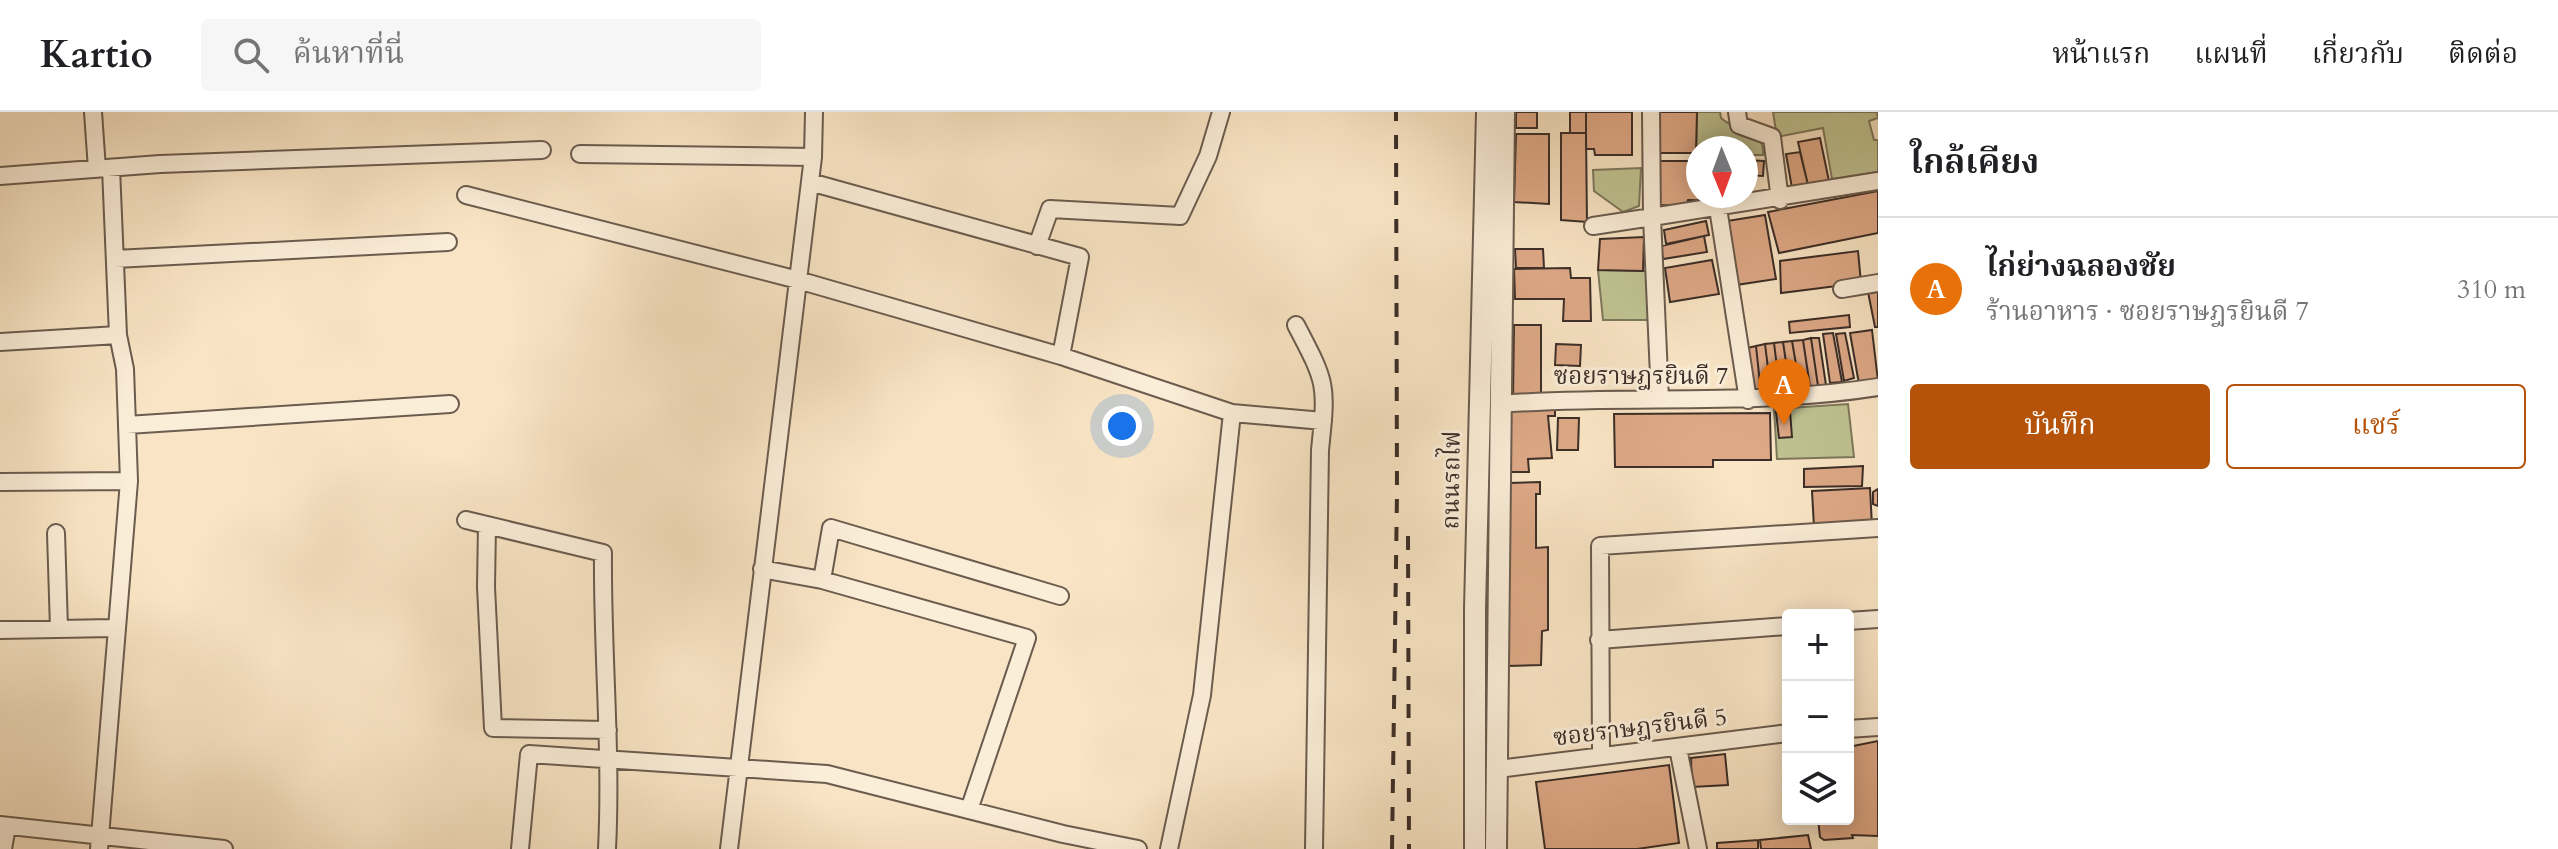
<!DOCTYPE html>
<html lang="th">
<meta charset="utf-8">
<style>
:root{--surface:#fff;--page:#f6f6f6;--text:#202124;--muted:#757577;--line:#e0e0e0;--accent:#b45309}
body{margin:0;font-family:Cardo,"Noto Serif Thai",serif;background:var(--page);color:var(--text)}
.controls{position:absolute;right:24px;bottom:24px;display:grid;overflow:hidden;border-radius:8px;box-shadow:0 4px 20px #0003}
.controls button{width:72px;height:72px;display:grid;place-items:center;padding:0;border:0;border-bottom:2px solid var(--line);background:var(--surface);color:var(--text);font:40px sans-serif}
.compass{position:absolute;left:1686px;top:24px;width:72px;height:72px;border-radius:50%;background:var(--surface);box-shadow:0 4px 20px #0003;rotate:179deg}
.you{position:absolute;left:1122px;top:314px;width:28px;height:28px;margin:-20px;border:6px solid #fff;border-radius:50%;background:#1a73e8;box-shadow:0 0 0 12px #1a73e833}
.badge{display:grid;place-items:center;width:52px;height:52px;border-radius:50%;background:var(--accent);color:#fff;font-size:26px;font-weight:700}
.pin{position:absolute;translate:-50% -66px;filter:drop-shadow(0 2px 4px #0008)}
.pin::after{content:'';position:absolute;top:42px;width:28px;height:24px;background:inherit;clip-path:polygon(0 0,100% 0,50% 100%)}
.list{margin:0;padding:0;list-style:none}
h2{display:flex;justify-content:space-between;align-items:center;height:104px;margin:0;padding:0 32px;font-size:34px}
h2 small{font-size:26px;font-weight:400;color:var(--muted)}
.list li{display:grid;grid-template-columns:52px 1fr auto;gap:24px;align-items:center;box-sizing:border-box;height:144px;padding:0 32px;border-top:2px solid var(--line)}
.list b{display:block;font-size:30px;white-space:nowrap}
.list p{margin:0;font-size:26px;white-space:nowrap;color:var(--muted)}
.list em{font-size:26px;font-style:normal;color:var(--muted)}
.actions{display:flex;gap:16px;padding:24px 32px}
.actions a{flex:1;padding:18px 0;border:2px solid var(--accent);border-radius:8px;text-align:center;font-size:28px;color:var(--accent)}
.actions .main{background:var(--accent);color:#fff}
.icon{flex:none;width:44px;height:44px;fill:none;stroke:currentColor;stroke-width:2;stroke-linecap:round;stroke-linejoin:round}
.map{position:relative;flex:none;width:1878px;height:737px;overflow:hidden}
header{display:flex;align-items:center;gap:48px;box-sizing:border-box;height:112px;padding:0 40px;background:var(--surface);border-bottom:2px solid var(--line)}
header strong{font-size:38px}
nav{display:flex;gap:44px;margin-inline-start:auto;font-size:28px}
.search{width:560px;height:72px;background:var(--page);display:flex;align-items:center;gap:20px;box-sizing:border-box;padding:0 28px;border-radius:8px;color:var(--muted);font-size:30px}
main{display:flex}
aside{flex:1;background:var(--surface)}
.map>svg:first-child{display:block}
</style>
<header>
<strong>Kartio</strong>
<div class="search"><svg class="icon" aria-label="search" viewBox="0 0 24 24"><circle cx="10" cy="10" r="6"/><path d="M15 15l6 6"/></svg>ค้นหาที่นี่</div>
<nav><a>หน้าแรก</a><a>แผนที่</a><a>เกี่ยวกับ</a><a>ติดต่อ</a></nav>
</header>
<main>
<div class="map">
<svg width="1878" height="737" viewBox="0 0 1878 737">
<rect width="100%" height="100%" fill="#f9e5c5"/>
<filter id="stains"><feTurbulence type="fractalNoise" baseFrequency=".0025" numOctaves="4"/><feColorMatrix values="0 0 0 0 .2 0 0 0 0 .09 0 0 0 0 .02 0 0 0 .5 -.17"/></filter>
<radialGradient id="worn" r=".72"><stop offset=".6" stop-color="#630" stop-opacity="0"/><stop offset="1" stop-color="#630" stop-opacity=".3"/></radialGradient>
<!-- green -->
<path fill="#c0c392" stroke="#7e785d" stroke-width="2" d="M 1697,0 L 1720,0 L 1721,6 C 1740,23 1765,17 1763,43 L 1746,43 L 1746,36 L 1698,36 L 1696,41 Z
M 1773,0 L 1877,0 L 1878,6 L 1869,9 L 1874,28 L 1878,28 L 1878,60 L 1832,67 L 1823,16 L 1777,25 Z
M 1641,56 L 1639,94 L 1623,100 L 1594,79 L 1593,58 Z
M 1598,158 L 1647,159 L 1649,208 L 1603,208 Z
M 1848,292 L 1854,345 L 1777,347 L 1774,297 Z"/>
<!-- building -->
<path fill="#dea987" stroke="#3c2e28" stroke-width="2" d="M 1516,0 L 1537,0 L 1537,16 L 1516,16 Z
M 1570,0 L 1586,0 L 1586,21 L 1570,21 Z
M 1586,0 L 1632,0 L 1632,43 L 1595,43 L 1594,37 L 1586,37 Z
M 1656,0 L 1697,0 L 1696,41 L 1656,41 Z
M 1561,21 L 1586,21 L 1587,110 L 1561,108 Z
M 1516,22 L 1549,22 L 1549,92 L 1514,90 Z
M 1820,26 L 1829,69 L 1808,73 L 1798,30 Z
M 1800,40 L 1808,73 L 1792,76 L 1786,42 Z
M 1746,48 L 1764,49 L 1763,64 L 1746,63 Z
M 1659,49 L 1698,49 L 1698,84 L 1727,84 L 1727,89 L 1688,88 L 1686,94 L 1658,93 Z
M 1878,79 L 1878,121 L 1779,141 L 1768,100 Z
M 1765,103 L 1776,167 L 1736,173 L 1727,109 Z
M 1706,109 L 1709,123 L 1666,132 L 1664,118 Z
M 1704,124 L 1707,140 L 1663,147 L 1661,134 Z
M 1644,125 L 1643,159 L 1598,158 L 1600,127 Z
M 1515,137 L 1543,137 L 1544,156 L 1516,156 Z
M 1858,139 L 1861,171 L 1781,181 L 1780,149 Z
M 1712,148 L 1719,182 L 1670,190 L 1665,156 Z
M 1570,156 L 1571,166 L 1590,166 L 1591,209 L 1563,209 L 1564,187 L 1515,187 L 1514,157 Z
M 1878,173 L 1878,215 L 1875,215 L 1867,175 Z
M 1849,203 L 1850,215 L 1790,221 L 1789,210 Z
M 1514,213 L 1541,213 L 1541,286 L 1513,285 Z
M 1872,218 L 1878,269 L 1859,272 L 1850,221 Z
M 1833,221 L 1842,270 L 1830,271 L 1823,222 Z
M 1845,221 L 1854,266 L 1844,269 L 1836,222 Z
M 1811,226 L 1819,226 L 1826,273 L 1818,274 Z
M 1811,226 L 1818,274 L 1810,275 L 1803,228 Z
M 1803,228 L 1810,275 L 1800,276 L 1792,229 Z
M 1792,229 L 1800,276 L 1790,277 L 1783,230 Z
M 1783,230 L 1790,277 L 1780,279 L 1774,231 Z
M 1774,231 L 1780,279 L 1771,280 L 1765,232 Z
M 1556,232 L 1581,233 L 1580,254 L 1555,253 Z
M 1765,232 L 1771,280 L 1761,281 L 1756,234 Z
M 1756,234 L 1761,281 L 1751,282 L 1747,236 Z
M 1511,297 L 1555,297 L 1555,304 L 1548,304 L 1552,346 L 1528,347 L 1529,360 L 1509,360 L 1505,308 L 1511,308 Z
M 1790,299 L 1792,325 L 1779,326 L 1776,300 Z
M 1770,301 L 1771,348 L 1713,348 L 1713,355 L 1615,355 L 1614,302 Z
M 1558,306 L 1579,306 L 1578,338 L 1557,338 Z
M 1863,354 L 1862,374 L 1804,375 L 1804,357 Z
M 1540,370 L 1540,382 L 1536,382 L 1536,436 L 1548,435 L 1548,518 L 1542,519 L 1541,553 L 1507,554 L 1509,371 Z
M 1870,376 L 1872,414 L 1814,415 L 1812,379 Z
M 1878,377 L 1878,394 L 1873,392 L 1873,380 Z
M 1878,629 L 1878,724 L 1852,723 L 1853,726 L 1824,728 L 1820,725 L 1818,707 L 1848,707 L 1848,635 Z
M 1725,642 L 1728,673 L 1692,675 L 1691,646 Z
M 1669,653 L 1679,731 L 1637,737 L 1545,737 L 1536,670 Z
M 1808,723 L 1811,737 L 1761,737 L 1760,728 Z
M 1758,728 L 1758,737 L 1717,737 L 1717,731 Z"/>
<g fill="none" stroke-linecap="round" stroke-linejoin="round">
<!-- minor casing -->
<g stroke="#6b5c4f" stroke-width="20">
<path id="minor" d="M 93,0 L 97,57
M 1651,0 L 1652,105 L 1878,69
M 1737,0 L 1739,13 L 1772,25 L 1780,88
M 580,42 L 813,45
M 0,64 L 160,52 L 542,38
M 810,70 L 1080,145 L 1061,244
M 466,83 L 798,168 L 1061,244 L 1232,301 L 1323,309
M 1718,96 L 1748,288
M 1593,114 L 1652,105 L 1660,287
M 1037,134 L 1050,97 L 1180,104 L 1208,44 L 1221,0
M 115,147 L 448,130
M 1842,177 L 1878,171
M 1296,213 C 1327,272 1327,272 1320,338 L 1314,737
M 0,230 L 118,223
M 1500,292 C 1626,282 1753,295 1878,275
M 127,313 L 450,292
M 0,370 L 129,369
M 466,408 L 603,441 C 602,540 612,638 607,737
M 487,413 L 486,475 L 493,616 L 608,618
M 56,421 L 59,517
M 762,457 L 822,468 L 1027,526 L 969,698
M 822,468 L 831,416 L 1060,484
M 1848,509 L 1878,507
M 0,518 L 114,516
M 1599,528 L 1788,514
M 1848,617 L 1878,615
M 1678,636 L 1698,737
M 1601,642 L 1600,434 L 1878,416
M 1498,657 L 1788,621
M 0,713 L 224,737
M 3,737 L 7,714
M 99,737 L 129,369 L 125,257 L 118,223 L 111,56
M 520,737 L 529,642 L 827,662 L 1063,722 L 1138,737
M 729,737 L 813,45 L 814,0
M 1169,737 L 1202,583 L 1232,301"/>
</g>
<!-- tertiary casing -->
<g stroke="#6b5c4f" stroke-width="24">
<path id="tertiary" d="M 1475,737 L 1475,497 L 1487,0
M 1496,737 L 1504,0"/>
</g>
<!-- minor -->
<use href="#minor" stroke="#fbeed9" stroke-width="16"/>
<!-- tertiary -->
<use href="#tertiary" stroke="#fbeed9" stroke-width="20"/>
<!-- rail -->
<path stroke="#3c2e28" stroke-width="4" stroke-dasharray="14 14" stroke-linecap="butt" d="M 1408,424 L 1409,737
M 1392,737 L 1397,381 L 1396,0"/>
</g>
<g text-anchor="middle" stroke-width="6" stroke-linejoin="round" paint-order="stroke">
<!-- street labels -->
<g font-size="24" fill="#3c2e28" stroke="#fbeed9">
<text x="1641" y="272">ซอยราษฎรยินดี 7</text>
<text transform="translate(1451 368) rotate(-89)" y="8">ถนนรถไฟ</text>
<text transform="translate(1640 615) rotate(-7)" y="8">ซอยราษฎรยินดี 5</text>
</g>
</g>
<rect width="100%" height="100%" filter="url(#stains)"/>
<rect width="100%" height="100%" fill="url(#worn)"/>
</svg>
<div class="controls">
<button>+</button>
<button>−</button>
<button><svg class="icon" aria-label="layers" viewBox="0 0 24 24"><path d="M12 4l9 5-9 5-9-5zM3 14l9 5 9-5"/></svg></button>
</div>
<svg class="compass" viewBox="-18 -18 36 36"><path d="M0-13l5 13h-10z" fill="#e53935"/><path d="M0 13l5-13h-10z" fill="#757577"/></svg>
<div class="you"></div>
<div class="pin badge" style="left:1784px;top:313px;background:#e8710a">A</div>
</div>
<aside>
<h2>ใกล้เคียง<small></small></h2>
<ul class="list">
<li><span class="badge" style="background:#e8710a">A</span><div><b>ไก่ย่างฉลองชัย</b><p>ร้านอาหาร · ซอยราษฎรยินดี 7</p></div><em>310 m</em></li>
</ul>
<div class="actions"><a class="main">บันทึก</a><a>แชร์</a></div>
</aside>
</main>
